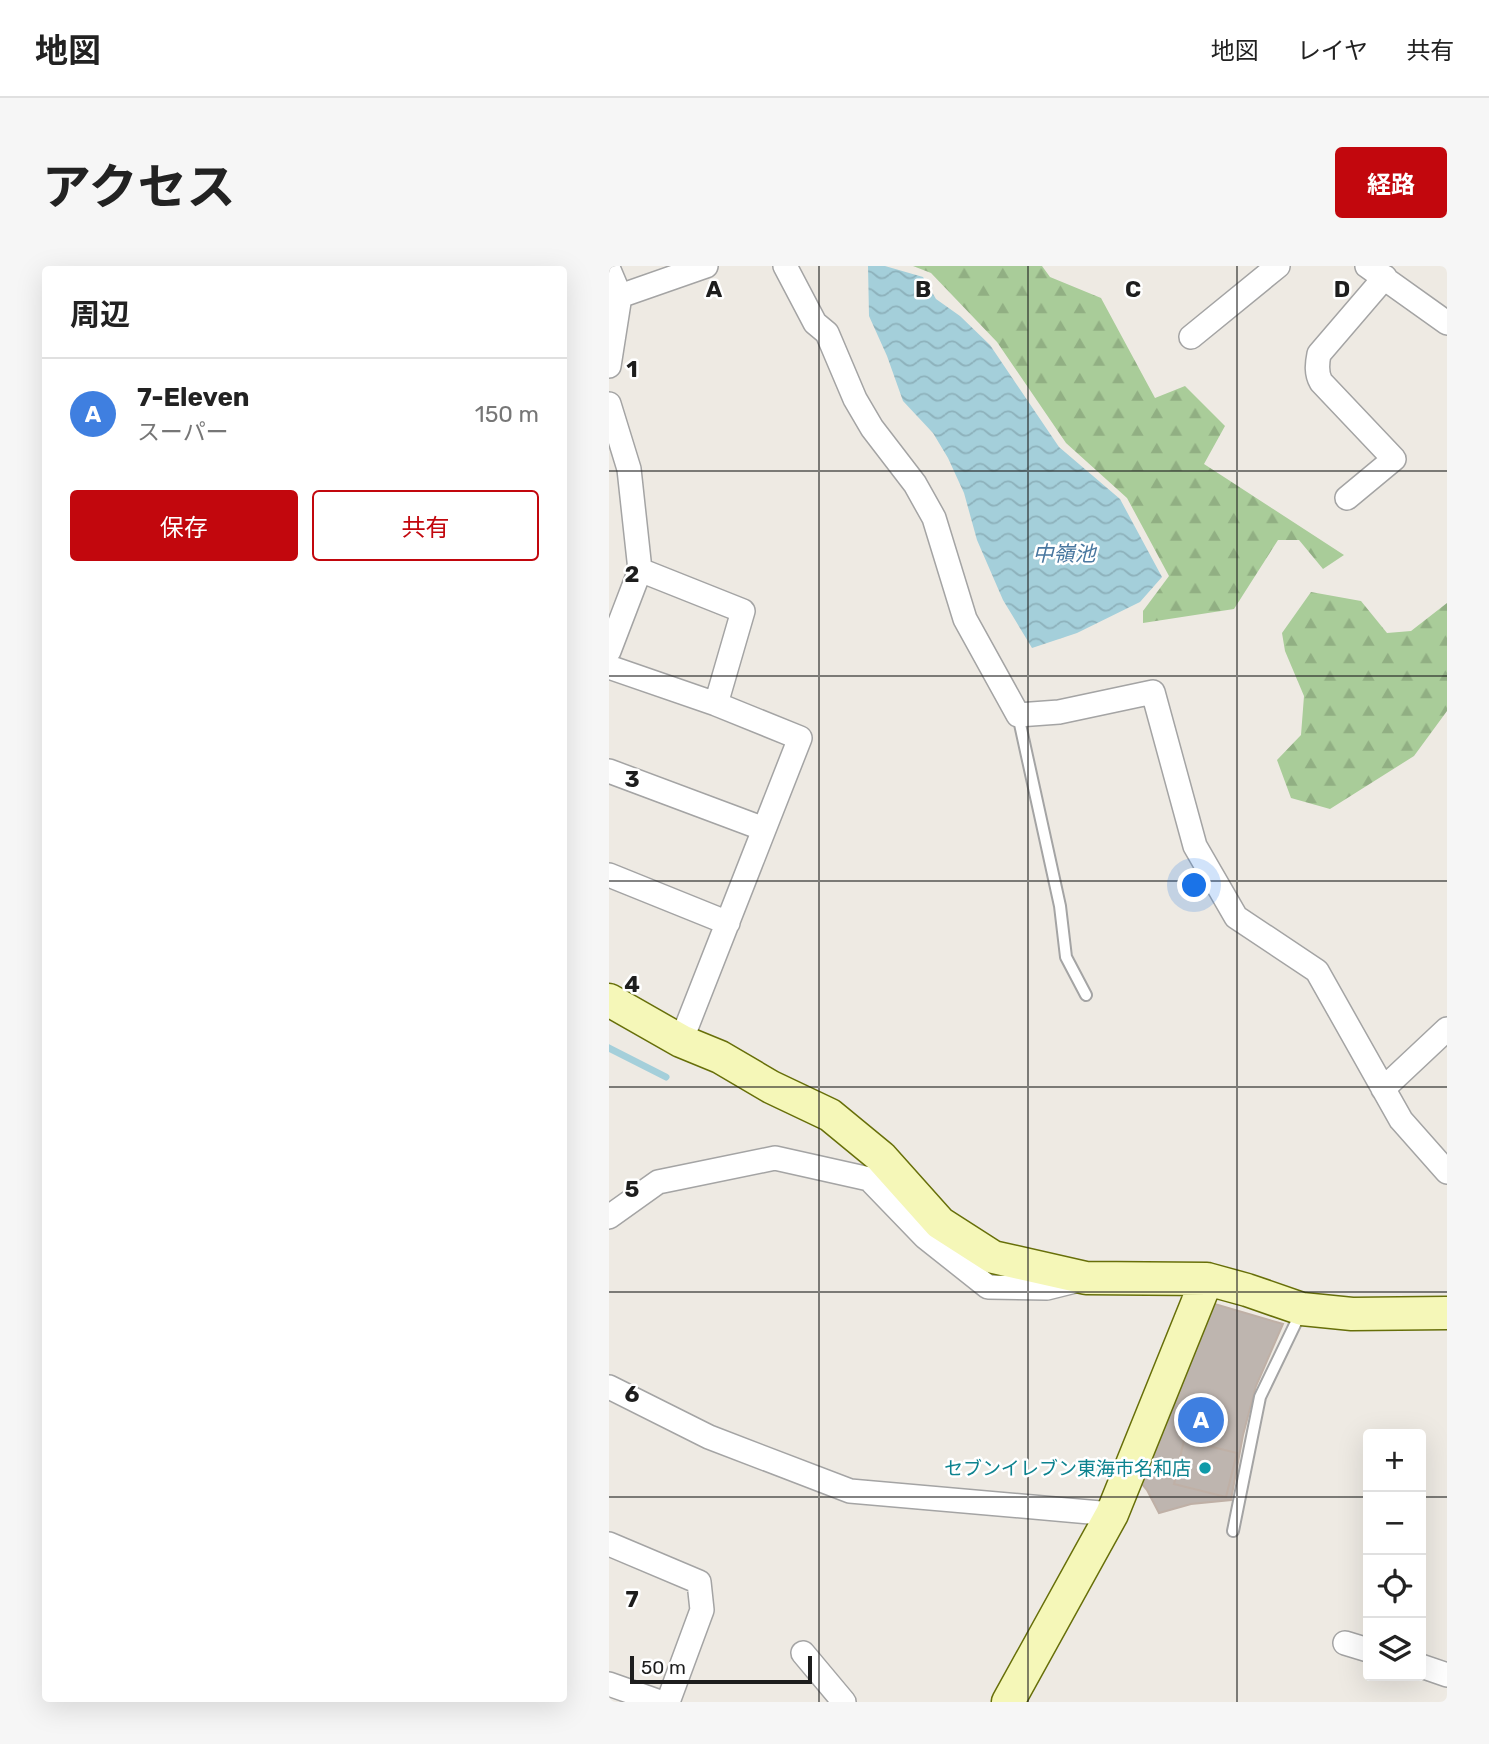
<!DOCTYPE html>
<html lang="ja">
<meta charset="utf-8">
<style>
:root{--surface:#fff;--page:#f6f6f6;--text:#222;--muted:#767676;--line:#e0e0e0;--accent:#c2070d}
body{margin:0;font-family:Rubik,"Noto Sans JP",sans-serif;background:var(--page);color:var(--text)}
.controls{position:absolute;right:21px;bottom:21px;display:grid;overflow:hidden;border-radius:7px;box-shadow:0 7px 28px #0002}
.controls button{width:63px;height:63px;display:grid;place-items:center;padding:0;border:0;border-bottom:2px solid var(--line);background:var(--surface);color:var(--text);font:35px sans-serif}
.scale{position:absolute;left:21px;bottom:18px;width:182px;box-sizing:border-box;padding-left:7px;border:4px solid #1d1d1d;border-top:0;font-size:19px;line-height:24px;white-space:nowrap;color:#1d1d1d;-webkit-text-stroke:5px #fff;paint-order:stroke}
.you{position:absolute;left:586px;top:620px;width:24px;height:24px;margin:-18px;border:5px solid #fff;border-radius:50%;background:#1a73e8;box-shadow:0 0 0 10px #1a73e833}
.badge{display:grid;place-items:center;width:46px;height:46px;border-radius:50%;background:var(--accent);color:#fff;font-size:23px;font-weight:700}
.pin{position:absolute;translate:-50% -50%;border:4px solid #fff;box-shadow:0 2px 7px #0006}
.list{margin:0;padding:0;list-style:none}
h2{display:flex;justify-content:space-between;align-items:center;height:91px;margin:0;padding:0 28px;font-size:30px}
h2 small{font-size:23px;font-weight:400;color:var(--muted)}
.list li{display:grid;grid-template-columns:46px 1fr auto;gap:21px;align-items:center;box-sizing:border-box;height:112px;padding:0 28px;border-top:2px solid var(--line)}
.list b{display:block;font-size:26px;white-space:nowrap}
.list p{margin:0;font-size:23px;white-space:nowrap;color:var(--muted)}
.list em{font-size:23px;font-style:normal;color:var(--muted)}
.actions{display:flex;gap:14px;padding:21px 28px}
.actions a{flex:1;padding:16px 0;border:2px solid var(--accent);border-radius:7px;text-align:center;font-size:24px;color:var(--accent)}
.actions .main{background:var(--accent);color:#fff}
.icon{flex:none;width:38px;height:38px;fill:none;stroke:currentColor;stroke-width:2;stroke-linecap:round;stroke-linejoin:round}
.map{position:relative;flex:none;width:838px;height:1436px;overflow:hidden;border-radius:7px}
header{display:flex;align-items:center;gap:42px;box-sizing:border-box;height:98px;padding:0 35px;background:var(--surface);border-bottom:2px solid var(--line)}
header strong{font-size:33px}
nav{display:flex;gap:38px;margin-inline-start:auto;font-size:24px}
.intro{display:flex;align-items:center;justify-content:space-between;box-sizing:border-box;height:168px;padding:0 42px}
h1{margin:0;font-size:49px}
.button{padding:18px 32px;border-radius:7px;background:var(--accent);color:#fff;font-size:24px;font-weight:700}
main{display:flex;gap:42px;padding:0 42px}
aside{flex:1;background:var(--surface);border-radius:7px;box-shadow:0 7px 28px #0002}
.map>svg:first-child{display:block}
</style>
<header>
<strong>地図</strong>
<nav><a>地図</a><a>レイヤ</a><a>共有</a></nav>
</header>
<div class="intro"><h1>アクセス</h1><a class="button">経路</a></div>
<main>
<aside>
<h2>周辺<small></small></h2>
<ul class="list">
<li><span class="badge" style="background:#3f7fe0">A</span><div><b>7-Eleven</b><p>スーパー</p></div><em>150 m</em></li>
</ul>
<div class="actions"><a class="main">保存</a><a>共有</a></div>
</aside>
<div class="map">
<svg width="838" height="1436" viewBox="0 0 838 1436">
<defs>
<pattern id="forest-firs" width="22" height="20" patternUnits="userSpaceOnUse" patternTransform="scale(1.75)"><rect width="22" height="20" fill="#a9cc99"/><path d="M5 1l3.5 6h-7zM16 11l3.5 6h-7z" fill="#91af83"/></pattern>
<pattern id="water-waves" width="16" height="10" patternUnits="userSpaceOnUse" patternTransform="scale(1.75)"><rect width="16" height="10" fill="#a4cfda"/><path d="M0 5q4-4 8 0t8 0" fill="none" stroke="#8db1bb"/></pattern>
</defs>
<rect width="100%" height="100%" fill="#eeeae3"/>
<!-- forest -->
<path fill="url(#forest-firs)" d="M 304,0 L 433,0 L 441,11 L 492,32 L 546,132 L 576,120 L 616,160 L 595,198 L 735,289 L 714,303 L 690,274 L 669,274 L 625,343 L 534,357 L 534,345 L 560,310 L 518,232 L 457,177 L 388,76 L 322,7 Z
M 702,326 L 752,335 L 778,367 L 802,365 L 838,337 L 838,445 L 805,490 L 721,543 L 682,532 L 668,494 L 692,469 L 695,430 L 676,385 L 673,367 Z"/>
<!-- water -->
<path fill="url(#water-waves)" d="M 259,0 L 276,0 L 314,11 L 327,33 L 351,50 L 381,79 L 450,181 L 511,233 L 553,311 L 531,336 L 468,367 L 423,382 L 394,334 L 368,274 L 355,227 L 339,192 L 324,167 L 294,135 L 278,90 L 260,50 Z"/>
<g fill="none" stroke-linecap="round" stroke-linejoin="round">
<!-- stream -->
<path stroke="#a4cfda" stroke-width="7" d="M 0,782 L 57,811"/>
</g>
<!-- building -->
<path fill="#beb5af" stroke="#bfb0a6" stroke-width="2" d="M 592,1034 L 674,1058 L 647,1120 L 634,1169 L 622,1234 L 582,1238 L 550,1247 L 538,1224 L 524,1207 Z
M 575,1174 L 628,1187 L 617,1231 L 565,1218 Z"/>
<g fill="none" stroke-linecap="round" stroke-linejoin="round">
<!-- lane casing -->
<g stroke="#a4a4a4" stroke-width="14">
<path id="lane" d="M 409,449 L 451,640 L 457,691 L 477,729
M 624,1265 L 651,1131 L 692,1046"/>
</g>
<!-- street casing -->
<g stroke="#a4a4a4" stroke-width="26">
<path id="street" d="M 176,0 L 206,57 L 218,67 L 246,133 L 263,162 L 306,218 L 325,252 L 356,353 L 409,449 L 450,446 L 544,426 L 586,580 L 627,651 L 708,705 L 792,854 L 838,906
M 758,0 L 838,57
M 0,4 L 11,30 L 0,31
M 582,71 L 669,0
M 0,100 L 11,30 L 97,0
M 0,138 L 20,203 L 31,304 L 0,385
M 738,232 L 785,193 L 712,116 C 707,107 708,98 710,88 L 776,11
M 31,304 L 134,345 L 107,438 L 191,472 L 72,775
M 0,401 L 107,438
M 0,505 L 155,563
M 0,609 L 119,657
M 774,823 L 838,763
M 0,951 L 49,916 L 166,892 L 260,913 L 316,971 L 379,1021 L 438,1022 L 474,1013
M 0,1121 L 100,1171 L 241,1225 L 503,1248
M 0,1278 L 90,1316 L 93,1344 L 59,1436
M 736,1377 L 759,1384
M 194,1387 L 235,1436
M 812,1400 L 838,1409
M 0,1418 L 51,1436"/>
</g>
<!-- secondary casing -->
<g stroke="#676f09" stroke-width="35">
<path id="secondary" d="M 0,734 L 72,775 L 111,791 L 162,821 L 221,849 L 272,891 L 331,957 L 384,991 L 477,1012 L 598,1013 L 638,1024 L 693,1043 L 743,1048 L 838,1047
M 399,1436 L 503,1248 L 598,1013"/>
</g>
<!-- lane -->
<use href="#lane" stroke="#fff" stroke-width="10"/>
<!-- street -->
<use href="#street" stroke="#fff" stroke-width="23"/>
<!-- secondary -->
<use href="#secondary" stroke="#f5f7b8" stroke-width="32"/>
</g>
<!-- grid -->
<path fill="none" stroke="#1d1d1d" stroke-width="2" stroke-opacity="0.55" d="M 210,0 L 210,1436M 419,0 L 419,1436M 628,0 L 628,1436M 0,205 L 838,205M 0,410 L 838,410M 0,615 L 838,615M 0,821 L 838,821M 0,1026 L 838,1026M 0,1231 L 759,1231M 812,1231 L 838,1231"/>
<!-- markers -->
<circle fill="#0f9aa8" stroke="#fff" stroke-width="2.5" cx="596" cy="1202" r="7"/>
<g text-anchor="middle" stroke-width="5" stroke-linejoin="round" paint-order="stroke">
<!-- culture labels -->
<g font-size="19" fill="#0d838f" stroke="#fff" text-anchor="end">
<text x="582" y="1209">セブンイレブン東海市名和店</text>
</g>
<!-- water labels -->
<g font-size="21" font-style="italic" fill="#4a78a0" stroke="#fff">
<text x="455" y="295">中嶺池</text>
</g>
</g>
<g font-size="23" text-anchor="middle" font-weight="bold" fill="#1d1d1d" stroke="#fff" stroke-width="5" stroke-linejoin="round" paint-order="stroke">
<text x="105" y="31">A</text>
<text x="314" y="31">B</text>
<text x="524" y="31">C</text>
<text x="733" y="31">D</text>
<text x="23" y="111">1</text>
<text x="23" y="316">2</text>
<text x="23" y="521">3</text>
<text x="23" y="726">4</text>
<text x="23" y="931">5</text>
<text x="23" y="1136">6</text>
<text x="23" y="1341">7</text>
</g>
</svg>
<div class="controls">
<button>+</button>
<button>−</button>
<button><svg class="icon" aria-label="locate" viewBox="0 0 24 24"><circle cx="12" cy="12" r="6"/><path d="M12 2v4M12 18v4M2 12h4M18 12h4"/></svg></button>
<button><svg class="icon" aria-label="layers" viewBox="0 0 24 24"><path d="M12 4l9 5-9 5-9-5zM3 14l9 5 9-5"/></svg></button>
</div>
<div class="scale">50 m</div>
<div class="you"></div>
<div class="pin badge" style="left:592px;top:1154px;background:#3f7fe0">A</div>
</div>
</main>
